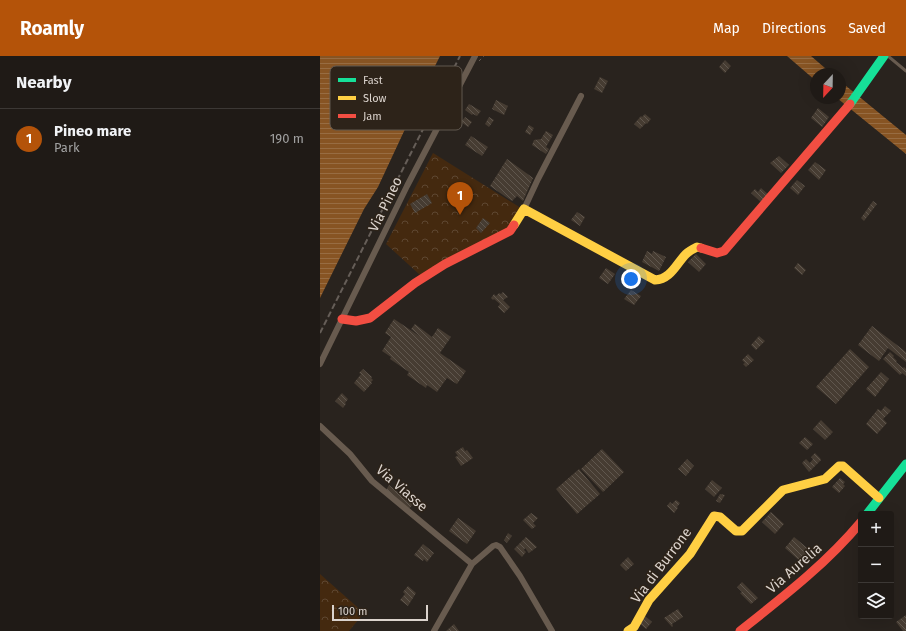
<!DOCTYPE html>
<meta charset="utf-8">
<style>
:root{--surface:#1f1a16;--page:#2c2723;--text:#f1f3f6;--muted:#a1a1a1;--line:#3c3835;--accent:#b45309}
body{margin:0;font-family:"Fira Sans",sans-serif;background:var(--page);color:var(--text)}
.controls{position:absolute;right:12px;bottom:12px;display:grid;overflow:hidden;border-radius:4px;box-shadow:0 4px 16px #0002}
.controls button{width:36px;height:36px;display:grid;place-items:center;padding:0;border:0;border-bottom:1px solid var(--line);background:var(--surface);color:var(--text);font:20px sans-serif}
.compass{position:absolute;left:490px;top:12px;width:36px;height:36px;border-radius:50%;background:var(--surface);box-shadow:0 4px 16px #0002;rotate:202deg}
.scale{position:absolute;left:12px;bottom:10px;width:96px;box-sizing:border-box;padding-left:4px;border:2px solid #dbd3cd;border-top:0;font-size:11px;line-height:14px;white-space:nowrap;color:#dbd3cd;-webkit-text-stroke:3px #2d2319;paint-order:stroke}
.you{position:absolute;left:311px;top:223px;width:14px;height:14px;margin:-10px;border:3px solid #fff;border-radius:50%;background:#1a73e8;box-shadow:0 0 0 6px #1a73e833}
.badge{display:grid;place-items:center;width:26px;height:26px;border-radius:50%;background:var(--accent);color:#fff;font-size:13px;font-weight:700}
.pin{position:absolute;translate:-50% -33px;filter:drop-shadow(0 1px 2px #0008)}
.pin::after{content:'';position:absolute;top:21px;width:14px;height:12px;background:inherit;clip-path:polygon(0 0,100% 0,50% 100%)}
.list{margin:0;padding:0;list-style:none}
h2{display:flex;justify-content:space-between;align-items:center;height:52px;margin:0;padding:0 16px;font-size:17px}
h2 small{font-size:13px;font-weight:400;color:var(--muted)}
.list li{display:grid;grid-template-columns:26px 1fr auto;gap:12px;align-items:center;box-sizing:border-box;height:60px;padding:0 16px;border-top:1px solid var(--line)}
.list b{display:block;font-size:15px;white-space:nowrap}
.list p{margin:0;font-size:13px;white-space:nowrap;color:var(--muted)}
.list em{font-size:13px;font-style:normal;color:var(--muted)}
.icon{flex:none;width:22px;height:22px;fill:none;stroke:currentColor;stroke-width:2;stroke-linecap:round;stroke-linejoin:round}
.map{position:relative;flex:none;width:586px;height:575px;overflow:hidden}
header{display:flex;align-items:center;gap:24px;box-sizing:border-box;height:56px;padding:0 20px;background:var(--accent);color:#fff}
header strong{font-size:19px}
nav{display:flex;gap:22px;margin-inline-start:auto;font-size:14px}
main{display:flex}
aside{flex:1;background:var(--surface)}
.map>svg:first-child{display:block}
</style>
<header>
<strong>Roamly</strong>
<nav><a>Map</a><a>Directions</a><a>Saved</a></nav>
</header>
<main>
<aside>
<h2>Nearby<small></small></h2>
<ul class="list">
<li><span class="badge">1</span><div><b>Pineo mare</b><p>Park</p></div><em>190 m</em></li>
</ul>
</aside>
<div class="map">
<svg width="586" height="575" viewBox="0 0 586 575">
<defs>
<pattern id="park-crowns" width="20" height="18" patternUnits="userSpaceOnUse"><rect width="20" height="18" fill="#44290f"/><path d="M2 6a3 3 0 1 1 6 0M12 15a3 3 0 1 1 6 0" fill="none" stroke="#5e4731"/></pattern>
<pattern id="water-rules" width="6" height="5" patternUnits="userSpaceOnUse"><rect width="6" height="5" fill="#875423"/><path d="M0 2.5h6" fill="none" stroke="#976c42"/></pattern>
<pattern id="building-back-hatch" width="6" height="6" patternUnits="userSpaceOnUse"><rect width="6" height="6" fill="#463c32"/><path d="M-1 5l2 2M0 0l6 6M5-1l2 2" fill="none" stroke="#60574e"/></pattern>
</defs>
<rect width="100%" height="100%" fill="#29231e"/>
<!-- park -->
<path fill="url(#park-crowns)" d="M 113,97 L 201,152 L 191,170 L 100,219 L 66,188 Z
M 0,518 L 44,557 L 29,575 L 0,575 Z"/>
<!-- water -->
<path fill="url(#water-rules)" d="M 0,0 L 120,0 L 107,26 L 58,131 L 44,153 L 0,242 Z
M 467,0 L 491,0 L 512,18 L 496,18 L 496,25 Z
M 520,25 L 586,79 L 586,98 L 517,42 L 520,42 Z"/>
<!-- building -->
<path fill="url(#building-back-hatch)" d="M 405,4 L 411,10 L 405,17 L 399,11 Z
M 280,21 L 288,25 L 282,37 L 274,33 Z
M 176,44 L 188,50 L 184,59 L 172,53 Z
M 149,48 L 161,55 L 157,60 L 153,58 L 152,59 L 145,54 Z
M 498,52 L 509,61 L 502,71 L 491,62 Z
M 325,58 L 331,63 L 327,68 L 326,67 L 320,73 L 314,68 L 321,60 L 322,61 Z
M 145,61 L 152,66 L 148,71 L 141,66 Z
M 169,61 L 174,64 L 169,71 L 165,68 Z
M 209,69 L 214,72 L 210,79 L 205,76 Z
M 226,75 L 233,79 L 226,91 L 229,93 L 226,98 L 212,89 L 214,84 L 221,83 Z
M 151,80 L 168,91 L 162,100 L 145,89 Z
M 459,100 L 469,109 L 461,117 L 450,107 Z
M 187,103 L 213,122 L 203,145 L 197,140 L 192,145 L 170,130 Z
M 495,106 L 506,114 L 499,124 L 488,114 Z
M 477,124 L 485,130 L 478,139 L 470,132 Z
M 441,132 L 449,139 L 442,147 L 431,137 L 435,133 L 438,136 Z
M 107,138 L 112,147 L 95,157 L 90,148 Z
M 553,145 L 557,148 L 544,165 L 541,162 Z
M 257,156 L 265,161 L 260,170 L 251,164 Z
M 163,162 L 170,167 L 161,177 L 156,172 Z
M 327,195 L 332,198 L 333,195 L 346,201 L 339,215 L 322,206 Z
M 376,198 L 386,208 L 379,216 L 368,206 Z
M 478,207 L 486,214 L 482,219 L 474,212 Z
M 286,212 L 295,218 L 288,228 L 279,222 Z
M 311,234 L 321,240 L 314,249 L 304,243 Z
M 183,236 L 188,241 L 183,244 L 190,251 L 184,257 L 178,251 L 180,248 L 174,243 L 173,244 L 171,242 L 174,238 L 176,240 L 179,237 L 181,238 Z
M 74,263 L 101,281 L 91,273 L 95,268 L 112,281 L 118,272 L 131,281 L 120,297 L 146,315 L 137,328 L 127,322 L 117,336 L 107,329 L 106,332 L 87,319 L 89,316 L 70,303 L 71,301 L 62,295 L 71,281 L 65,277 Z
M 552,270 L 586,296 L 586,306 L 568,292 L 559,305 L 538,289 Z
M 439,280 L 445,285 L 436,294 L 431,289 Z
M 530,293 L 549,311 L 516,348 L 496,331 Z
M 570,296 L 574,300 L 573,301 L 577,305 L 576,306 L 583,312 L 584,311 L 586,313 L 586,320 L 582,317 L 580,319 L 563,303 Z
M 428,298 L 434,304 L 426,311 L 423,308 L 425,307 L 422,304 Z
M 43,313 L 52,321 L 51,322 L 53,324 L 51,326 L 52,327 L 44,336 L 34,327 L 41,318 L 39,317 Z
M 561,316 L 569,323 L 555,341 L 546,333 Z
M 22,337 L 28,343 L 25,347 L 26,348 L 23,352 L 15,345 Z
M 565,350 L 571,355 L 563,363 L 567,367 L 557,378 L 546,368 L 558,353 L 561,355 Z
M 501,364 L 513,376 L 505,384 L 493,373 Z
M 485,381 L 493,388 L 487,394 L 479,387 Z
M 143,391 L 145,395 L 147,394 L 153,402 L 141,410 L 135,401 L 138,400 L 135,396 Z
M 282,393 L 304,416 L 283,436 L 261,413 Z
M 495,397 L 500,402 L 501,404 L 489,416 L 482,407 L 486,403 L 490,407 L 493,403 L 491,401 Z
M 367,403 L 374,410 L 366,420 L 358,413 Z
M 259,413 L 280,438 L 257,458 L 236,433 Z
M 520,422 L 525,426 L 523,428 L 525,430 L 519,437 L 512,431 Z
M 392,424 L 402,432 L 394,441 L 385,433 Z
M 69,429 L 93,448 L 89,453 L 66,434 Z
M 400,438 L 405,439 L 400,447 L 396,445 Z
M 356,444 L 360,447 L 357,451 L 358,452 L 354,457 L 347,450 L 350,446 L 352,448 Z
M 451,456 L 464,468 L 455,478 L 442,466 Z
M 211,457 L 218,462 L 213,467 L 216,470 L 212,473 L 203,464 Z
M 138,462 L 156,475 L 147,488 L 129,475 Z
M 188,477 L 192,480 L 187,487 L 184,484 Z
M 206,481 L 217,491 L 209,497 L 205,492 L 204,494 L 206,496 L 202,501 L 194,493 Z
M 474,481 L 492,496 L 482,507 L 465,492 Z
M 103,488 L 114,497 L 107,506 L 104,503 L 103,505 L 94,499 Z
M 308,501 L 314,508 L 306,515 L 300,509 Z
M 422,526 L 438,542 L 431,548 L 420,537 L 422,536 L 417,531 Z
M 88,530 L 96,537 L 88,550 L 80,544 L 85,538 L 83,536 Z
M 358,553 L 363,561 L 352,568 L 353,570 L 352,571 L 344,562 Z
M 586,559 L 586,575 L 583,575 L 576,566 Z
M 325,560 L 332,566 L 326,573 L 319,567 Z
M 134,568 L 139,575 L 126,575 Z"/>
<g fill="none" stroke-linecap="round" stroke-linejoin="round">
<!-- path -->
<path stroke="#645b54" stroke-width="1" stroke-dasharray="3 3" stroke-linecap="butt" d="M 159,5 L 164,0"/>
<!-- lane -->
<path stroke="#685b4f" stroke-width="3" d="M 568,0 L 586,15"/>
<!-- street -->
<path stroke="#685b4f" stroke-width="6" d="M 204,153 L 218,123 L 261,40
M 0,308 L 87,130 L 155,0
M 0,370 L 30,398 L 52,425 L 152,508
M 114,575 L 152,508 L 173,490 L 176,489 L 180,491 L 200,520 L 232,575"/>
<!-- fast -->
<path stroke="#16e098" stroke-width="9" d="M 530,48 L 564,0
M 547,458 L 586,408"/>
<!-- slow -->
<path stroke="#ffcf43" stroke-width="9" d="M 194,169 L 204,153 L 335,224 C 351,223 356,208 366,198 C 369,195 373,193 377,191 L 381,192
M 308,575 L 314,571 L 329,544 L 370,498 L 394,460 L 400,461 L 416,475 L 422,475 L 463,434 L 505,423 L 519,410 L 523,410 L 559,442"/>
<!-- jam -->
<path stroke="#f24e42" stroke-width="9" d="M 381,192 L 397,197 L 404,195 L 530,48
M 22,263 L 36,265 L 50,262 L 95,227 L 125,208 L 190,175 L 194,169
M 420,575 C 463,541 506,508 541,466"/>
<!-- rail -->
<path stroke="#665e58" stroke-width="2" stroke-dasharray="6 3" stroke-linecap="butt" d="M 0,277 L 140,0"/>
</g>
<g text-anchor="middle" stroke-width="3" stroke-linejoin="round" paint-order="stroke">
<!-- street labels -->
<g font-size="14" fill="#dbd3cd" stroke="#2d2319">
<text transform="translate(65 148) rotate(-64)" y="5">Via Pineo</text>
<text transform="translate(82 432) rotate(41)" y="5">Via Viasse</text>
<text transform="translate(341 509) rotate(-53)" y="5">Via di Burrone</text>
<text transform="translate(474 512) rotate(-41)" y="5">Via Aurelia</text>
</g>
</g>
<!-- legend -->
<rect x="10" y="10" width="132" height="64" rx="6" fill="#2d2319" stroke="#61584f" stroke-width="1"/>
<rect x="18" y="22" width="18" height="4" fill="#16e098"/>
<rect x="18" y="40" width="18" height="4" fill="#ffcf43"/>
<rect x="18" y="58" width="18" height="4" fill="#f24e42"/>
<g font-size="11" fill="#dbd3cd">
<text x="43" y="28">Fast</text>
<text x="43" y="46">Slow</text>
<text x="43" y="64">Jam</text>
</g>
</svg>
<div class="controls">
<button>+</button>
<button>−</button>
<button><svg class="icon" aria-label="layers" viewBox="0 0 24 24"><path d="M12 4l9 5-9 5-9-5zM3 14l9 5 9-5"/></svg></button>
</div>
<svg class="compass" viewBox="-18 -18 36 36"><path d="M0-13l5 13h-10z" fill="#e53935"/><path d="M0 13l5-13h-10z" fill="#a1a1a1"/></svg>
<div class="scale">100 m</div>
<div class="you"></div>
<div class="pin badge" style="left:140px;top:159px">1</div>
</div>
</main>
